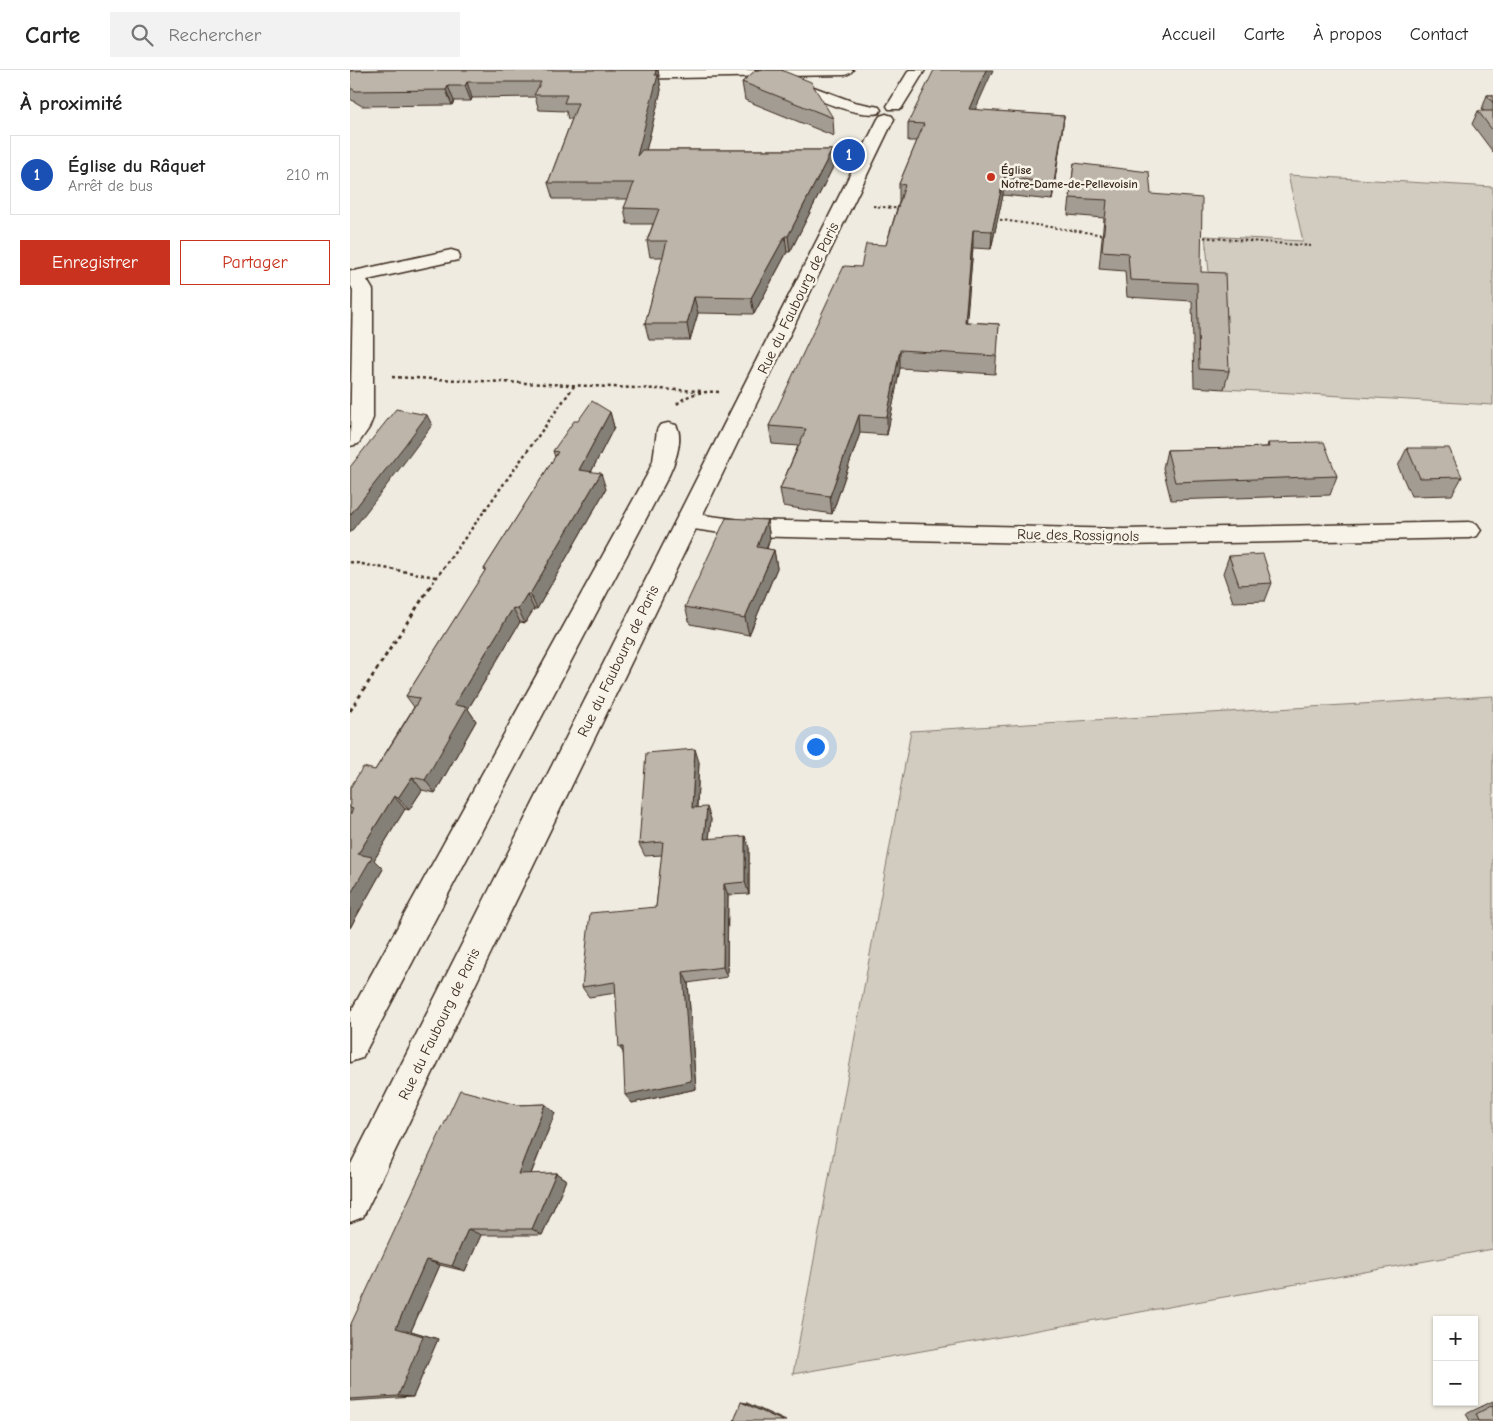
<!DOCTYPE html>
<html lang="fr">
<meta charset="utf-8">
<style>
:root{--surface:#fff;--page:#f2f2f2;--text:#222;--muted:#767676;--line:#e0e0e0;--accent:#c8321e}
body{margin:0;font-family:"Comic Neue",sans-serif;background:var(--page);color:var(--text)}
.controls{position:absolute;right:15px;bottom:15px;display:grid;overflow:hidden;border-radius:0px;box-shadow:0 1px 4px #0004}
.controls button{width:45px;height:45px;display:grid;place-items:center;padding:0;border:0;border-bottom:1px solid var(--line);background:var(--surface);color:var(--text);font:25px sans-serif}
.you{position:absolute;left:465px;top:676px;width:18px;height:18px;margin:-12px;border:4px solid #fff;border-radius:50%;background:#1a73e8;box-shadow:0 0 0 8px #1a73e833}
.badge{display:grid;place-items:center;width:32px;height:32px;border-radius:50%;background:var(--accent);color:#fff;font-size:16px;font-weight:700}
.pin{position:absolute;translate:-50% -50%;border:2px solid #fff;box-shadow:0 1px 5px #0006}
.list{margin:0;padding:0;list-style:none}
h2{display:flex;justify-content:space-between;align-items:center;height:65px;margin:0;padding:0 20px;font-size:21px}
h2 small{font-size:16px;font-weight:400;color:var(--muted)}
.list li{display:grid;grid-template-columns:32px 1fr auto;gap:15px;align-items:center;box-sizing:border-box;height:80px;margin:0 10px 10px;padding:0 10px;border:1px solid var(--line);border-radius:0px}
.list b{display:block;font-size:19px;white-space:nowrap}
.list p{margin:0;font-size:16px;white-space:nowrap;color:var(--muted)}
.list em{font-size:16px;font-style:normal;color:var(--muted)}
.actions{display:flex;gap:10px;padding:15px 20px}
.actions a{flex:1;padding:11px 0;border:1px solid var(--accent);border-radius:0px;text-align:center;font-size:18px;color:var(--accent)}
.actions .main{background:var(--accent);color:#fff}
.icon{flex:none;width:28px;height:28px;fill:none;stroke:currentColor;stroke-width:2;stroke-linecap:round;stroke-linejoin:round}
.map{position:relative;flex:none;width:1143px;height:1351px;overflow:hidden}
header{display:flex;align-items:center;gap:30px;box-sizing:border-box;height:70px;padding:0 25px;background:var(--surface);border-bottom:1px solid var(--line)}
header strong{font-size:24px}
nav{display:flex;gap:28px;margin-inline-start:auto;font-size:18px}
.search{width:350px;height:45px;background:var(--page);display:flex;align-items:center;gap:12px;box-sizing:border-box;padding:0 18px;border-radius:0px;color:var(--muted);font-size:19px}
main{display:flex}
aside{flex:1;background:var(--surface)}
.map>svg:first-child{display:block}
</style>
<header>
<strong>Carte</strong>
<div class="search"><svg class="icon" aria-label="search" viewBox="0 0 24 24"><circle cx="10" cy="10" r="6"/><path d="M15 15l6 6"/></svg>Rechercher</div>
<nav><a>Accueil</a><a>Carte</a><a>À propos</a><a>Contact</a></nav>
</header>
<main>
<aside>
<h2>À proximité<small></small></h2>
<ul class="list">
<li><span class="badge" style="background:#1a4fb4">1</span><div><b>Église du Râquet</b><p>Arrêt de bus</p></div><em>210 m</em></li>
</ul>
<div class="actions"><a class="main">Enregistrer</a><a>Partager</a></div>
</aside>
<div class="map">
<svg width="1143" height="1351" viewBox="0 0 1143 1351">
<rect width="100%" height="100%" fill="#efebe0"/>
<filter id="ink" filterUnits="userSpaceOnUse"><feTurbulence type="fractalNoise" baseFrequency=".02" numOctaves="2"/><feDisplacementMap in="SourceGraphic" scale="10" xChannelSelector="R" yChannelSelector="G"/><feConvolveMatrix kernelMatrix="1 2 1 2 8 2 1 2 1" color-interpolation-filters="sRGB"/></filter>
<g filter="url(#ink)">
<!-- green -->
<path fill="#d1cbc0" stroke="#867a6f" d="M 938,105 L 1143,117 L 1143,335 L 874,319 L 871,232 L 861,220 L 855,166 L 953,171 Z
M 1143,626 L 1143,1179 L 443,1304 L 561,661 Z"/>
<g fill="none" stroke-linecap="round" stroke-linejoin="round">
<!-- minor casing -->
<g stroke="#3b2a1e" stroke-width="3">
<path id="minor" d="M 270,0 L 503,0 L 500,3 L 495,5 L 434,6 L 504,32 L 529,37 L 531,40 L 529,43 C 505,49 451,22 428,13 L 425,10 L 431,6 L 272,9 L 267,7 L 264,4 Z
M 101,180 L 108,182 L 110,186 L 108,190 L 17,210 L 23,220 L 23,348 L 19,358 L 8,374 L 0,376 L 3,220 L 0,214 L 0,200 L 4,201 Z
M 318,353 L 326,355 C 334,368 325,392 319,405 L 12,988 L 0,992 L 0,943 L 297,405 L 303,391 L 307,360 L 310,355 Z
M 338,443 L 391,450 L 774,459 L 1119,452 L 1127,454 L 1131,460 L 1127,466 L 1119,468 L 774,475 L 391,466 L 330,457 L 326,451 L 330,445 Z"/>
</g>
<!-- major casing -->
<g stroke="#3b2a1e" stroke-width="3">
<path id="major" d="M 559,0 L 575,0 L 551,39 L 539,39 L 537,36 Z
M 536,44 L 542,46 L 544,49 L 13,1147 L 0,1152 L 0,1096 L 528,49 L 530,46 Z"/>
</g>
<!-- path-far2 -->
<path stroke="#3b2a1e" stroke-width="2" stroke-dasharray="2.5 2.5" stroke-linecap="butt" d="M 523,136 L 552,139
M 645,149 L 755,165
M 849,167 L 961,176"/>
<!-- path-far1 -->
<path stroke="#3b2a1e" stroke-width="2.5" stroke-dasharray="3 3" stroke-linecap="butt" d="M 42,307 L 351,321
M 327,334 C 339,323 353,321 369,322
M 0,492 L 86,507
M 79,518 L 224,316"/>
<!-- path -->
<path stroke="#3b2a1e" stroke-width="3" stroke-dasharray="4 4" stroke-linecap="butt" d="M 0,641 L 80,517"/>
<!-- minor -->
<use href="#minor" fill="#f7f3e8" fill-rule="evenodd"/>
<!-- major -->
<use href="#major" fill="#f7f3e8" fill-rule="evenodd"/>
</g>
<!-- wall -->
<path fill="#a39c92" stroke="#3b2a1e" d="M 0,0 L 308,0 L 311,20 L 296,80 L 482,80 L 484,95 L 440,182 L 437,182 L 404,244 L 348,243 L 340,270 L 299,270 L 295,254 L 313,187 L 300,187 L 297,171 L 303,154 L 277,154 L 274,138 L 278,129 L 203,129 L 198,113 L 222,49 L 218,49 L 216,41 L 189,40 L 185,27 L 122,28 L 121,31 L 104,31 L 102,35 L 12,36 L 0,29 Z
M 406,1 L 483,48 L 484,66 L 395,30 L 392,12 Z
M 1137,25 L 1143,25 L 1143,82 L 1122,54 L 1128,41 L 1134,41 L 1132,39 Z
M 625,40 L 714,46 L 702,130 L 653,125 L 641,179 L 623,178 L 616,252 L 649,254 L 645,304 L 550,298 L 537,365 L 510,363 L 482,444 L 433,436 L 430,419 L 448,376 L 422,374 L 419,356 L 511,197 L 536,175 L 549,132 L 549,114 L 567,71 L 558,71 L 558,53 Z
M 724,93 L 801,124 L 851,202 L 879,301 L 874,319 L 844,317 L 842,231 L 777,227 L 775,201 L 749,199 L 754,148 L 718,145 Z
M 260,342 L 264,357 L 241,402 L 256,419 L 187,539 L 184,539 L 175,553 L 170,552 L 118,639 L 126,651 L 85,723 L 72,720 L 59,740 L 55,739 L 24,790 L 33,799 L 0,858 L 0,718 L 25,700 L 64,637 L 56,626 L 135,501 L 134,499 L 205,387 L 203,381 L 228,351 Z
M 918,373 L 987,406 L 980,425 L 821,430 L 813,398 L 817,380 L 917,377 Z
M 1057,378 L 1112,407 L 1102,425 L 1061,426 L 1048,396 Z
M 417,450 L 420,469 L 417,479 L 424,480 L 427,498 L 399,565 L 340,554 L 335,537 Z
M 879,486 L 922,513 L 915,531 L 883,532 L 873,503 Z
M 349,692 L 347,738 L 361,749 L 359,769 L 399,778 L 399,824 L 378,825 L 377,907 L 338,913 L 346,1019 L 282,1033 L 273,983 L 266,923 L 239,927 L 232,917 L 306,837 L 312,785 L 295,786 L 289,774 Z
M 195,1034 L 205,1043 L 181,1104 L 206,1103 L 216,1110 L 192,1165 L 131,1165 L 115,1201 L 90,1195 L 61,1261 L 88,1269 L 63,1327 L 0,1331 L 0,1256 L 167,1035 Z
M 1143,1331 L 1143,1351 L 1120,1351 L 1116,1344 Z"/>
<!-- shaded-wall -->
<path fill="#847f77" stroke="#3b2a1e" d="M 306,0 L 308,0 L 311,20 L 291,101 L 287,86 Z
M 636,0 L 643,0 L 618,56 L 619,39 Z
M 117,12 L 122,28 L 121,31 L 115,16 Z
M 98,16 L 104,31 L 102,35 L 96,20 Z
M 714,46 L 712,63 L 702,130 L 704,113 Z
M 482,80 L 484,95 L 440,182 L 438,166 Z
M 654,107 L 653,125 L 641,179 L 642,161 Z
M 623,160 L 623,178 L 615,270 L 615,252 Z
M 435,166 L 437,182 L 404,244 L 401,228 Z
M 344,227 L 348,243 L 340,270 L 337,254 Z
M 550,280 L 550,298 L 537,365 L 537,347 Z
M 260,342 L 264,357 L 234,416 L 229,400 Z
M 77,345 L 82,355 L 60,385 L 0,463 L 0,445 Z
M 509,345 L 510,363 L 482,444 L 480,426 Z
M 251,403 L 256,419 L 187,539 L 180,524 Z
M 417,450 L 420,469 L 410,495 L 407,477 Z
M 424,480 L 427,498 L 399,565 L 395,548 Z
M 177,524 L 184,539 L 175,553 L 168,539 Z
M 163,538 L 170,552 L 118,639 L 126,651 L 85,723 L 75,710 L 104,635 Z
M 345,679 L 349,692 L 346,751 L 342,738 Z
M 62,707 L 72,720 L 59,740 L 48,728 Z
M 44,726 L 55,739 L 24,790 L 33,799 L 0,858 L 0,825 L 8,784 Z
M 357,737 L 361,749 L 358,781 L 354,769 Z
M 395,766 L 399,778 L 399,824 L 395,812 Z
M 374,814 L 378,825 L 377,907 L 373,897 Z
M 333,902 L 338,913 L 346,1019 L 282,1033 L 275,1025 Z
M 269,977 L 273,977 L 276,986 Z
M 195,1034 L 205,1043 L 178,1111 L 168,1104 Z
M 206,1103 L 216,1110 L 192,1165 L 182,1159 Z
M 118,1159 L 131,1165 L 115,1201 L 102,1196 Z
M 76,1190 L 90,1195 L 61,1261 L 88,1269 L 63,1327 L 48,1326 L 46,1258 Z
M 391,1332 L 397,1333 L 436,1351 L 433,1351 Z"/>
<!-- building -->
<path fill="#bdb5aa" stroke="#3b2a1e" d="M 33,0 L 306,0 L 305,5 L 308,5 L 287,86 L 292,80 L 482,80 L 438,166 L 435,166 L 401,228 L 344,227 L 337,254 L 295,254 L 317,171 L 297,171 L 309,139 L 274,138 L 284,113 L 198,113 L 228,33 L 214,33 L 217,25 L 184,25 L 191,12 L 117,12 L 115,16 L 98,16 L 96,20 L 6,21 L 0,18 L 0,1 Z
M 406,0 L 431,0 L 461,12 L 483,48 L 392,12 Z
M 584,0 L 636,0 L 619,39 L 714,46 L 704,113 L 654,107 L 642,161 L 623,160 L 615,252 L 649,254 L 647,286 L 550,280 L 537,347 L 509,345 L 480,426 L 430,419 L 456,359 L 419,356 L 494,196 L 511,197 L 516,174 L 536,175 L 555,115 L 549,114 L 574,54 L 558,53 Z
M 1137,25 L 1143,25 L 1143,33 Z
M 1128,41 L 1143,41 L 1143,61 Z
M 724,93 L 799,102 L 801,124 L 852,128 L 851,202 L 875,203 L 879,301 L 849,299 L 847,213 L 780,210 L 778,183 L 752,181 L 757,130 L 720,128 Z
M 242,331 L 260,342 L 229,400 L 251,403 L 180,524 L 177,524 L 168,539 L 163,538 L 104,635 L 117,637 L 75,710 L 62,707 L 48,728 L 44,726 L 8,784 L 22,787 L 0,825 L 0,745 L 3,739 L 0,738 L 0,718 L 13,697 L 25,700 L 48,664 L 70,628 L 56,626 L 136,499 L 134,499 L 208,382 L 203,381 L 224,351 L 228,351 Z
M 46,339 L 77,345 L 55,375 L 0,445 L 0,397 Z
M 974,372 L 987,406 L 825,412 L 817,380 L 919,377 L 918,373 Z
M 1057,378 L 1099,378 L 1112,407 L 1070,408 Z
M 376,448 L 417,450 L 407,477 L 424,480 L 395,548 L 335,537 Z
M 913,484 L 922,513 L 889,515 L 879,486 Z
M 345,679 L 342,738 L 357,737 L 354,769 L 395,766 L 395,812 L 374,814 L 373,897 L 333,902 L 341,1011 L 275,1025 L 273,977 L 269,977 L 265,912 L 232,917 L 240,843 L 306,837 L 313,772 L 289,774 L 296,683 Z
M 110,1020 L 167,1035 L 195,1034 L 168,1104 L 206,1103 L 182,1159 L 118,1159 L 102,1196 L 76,1190 L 46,1258 L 73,1266 L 48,1326 L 0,1329 L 0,1256 Z
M 391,1332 L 433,1351 L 384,1351 Z
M 1143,1335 L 1143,1351 L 1129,1351 L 1126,1344 Z"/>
</g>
<!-- markers -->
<circle fill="#c8321e" stroke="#f7f3e8" stroke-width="2" cx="641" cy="107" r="5"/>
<g text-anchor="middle" stroke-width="5" stroke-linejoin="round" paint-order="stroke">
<!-- far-poi labels -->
<g font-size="12" font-weight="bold" fill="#3b2a1e" stroke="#f7f3e8" text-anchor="start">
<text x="651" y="104">Église<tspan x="651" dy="14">Notre-Dame-de-Pellevoisin</tspan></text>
</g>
<!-- street labels -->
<g font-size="15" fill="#3b2a1e" stroke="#f7f3e8">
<text transform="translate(448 228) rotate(-64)" y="5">Rue du Faubourg de Paris</text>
<text transform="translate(728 465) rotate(1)" y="5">Rue des Rossignols</text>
<text transform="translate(268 591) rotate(-64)" y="5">Rue du Faubourg de Paris</text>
<text transform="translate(89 954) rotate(-64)" y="5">Rue du Faubourg de Paris</text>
</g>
</g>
</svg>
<div class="controls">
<button>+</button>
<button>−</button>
</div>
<div class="you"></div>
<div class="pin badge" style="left:499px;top:85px;background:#1a4fb4">1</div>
</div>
</main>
